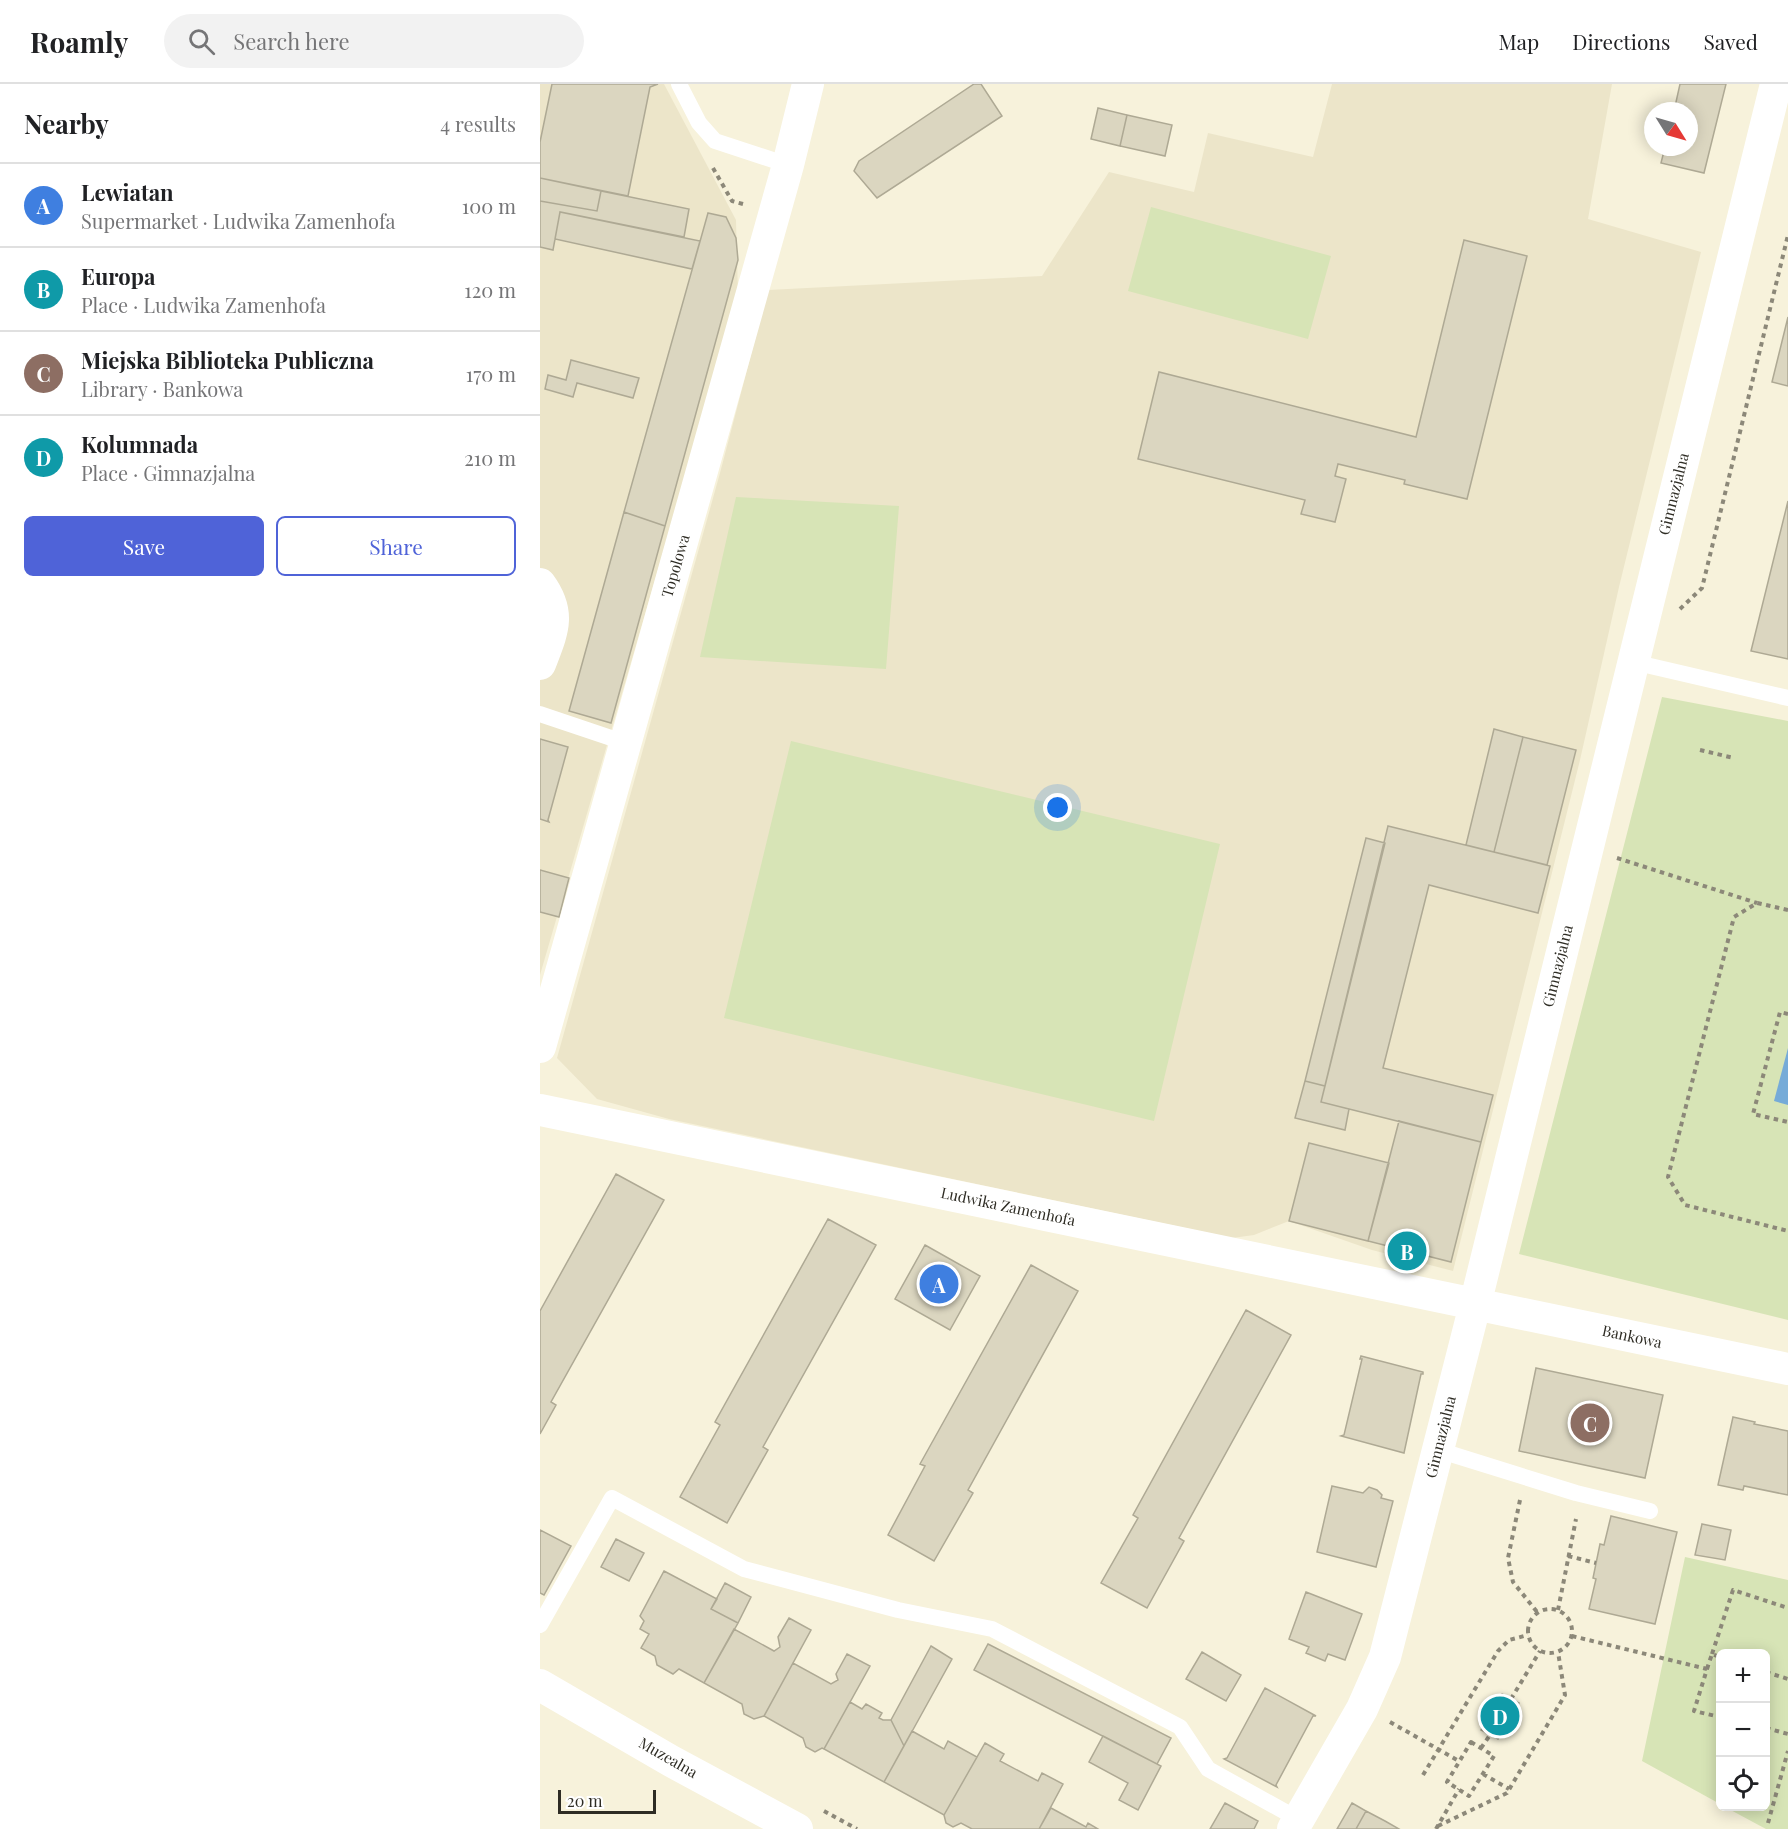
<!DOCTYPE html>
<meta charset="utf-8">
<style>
:root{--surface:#fff;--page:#f2f2f2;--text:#202124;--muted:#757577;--line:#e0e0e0;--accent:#4f63d8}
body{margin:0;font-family:"Playfair Display",serif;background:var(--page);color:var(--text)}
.controls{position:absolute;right:18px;bottom:18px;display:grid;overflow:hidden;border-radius:9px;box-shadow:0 3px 15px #0003}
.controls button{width:54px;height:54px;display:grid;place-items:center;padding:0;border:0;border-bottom:2px solid var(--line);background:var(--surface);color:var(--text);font:30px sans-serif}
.compass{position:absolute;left:1104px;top:18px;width:54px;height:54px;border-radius:50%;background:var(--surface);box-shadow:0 3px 15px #0003;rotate:127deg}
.scale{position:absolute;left:18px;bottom:15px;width:98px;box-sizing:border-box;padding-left:6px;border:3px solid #2e2c24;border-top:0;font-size:16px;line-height:21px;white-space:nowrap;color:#2e2c24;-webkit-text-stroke:4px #fff;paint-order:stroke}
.you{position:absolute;left:518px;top:724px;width:21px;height:21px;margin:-15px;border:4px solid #fff;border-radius:50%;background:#1a73e8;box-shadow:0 0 0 9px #1a73e833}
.badge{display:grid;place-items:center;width:39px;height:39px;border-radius:50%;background:var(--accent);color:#fff;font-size:20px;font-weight:700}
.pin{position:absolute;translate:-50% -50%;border:3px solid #fff;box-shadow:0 2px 6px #0006}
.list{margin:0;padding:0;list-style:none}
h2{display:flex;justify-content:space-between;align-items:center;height:78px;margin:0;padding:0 24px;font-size:26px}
h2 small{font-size:20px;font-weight:400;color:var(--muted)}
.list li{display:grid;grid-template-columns:39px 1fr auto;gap:18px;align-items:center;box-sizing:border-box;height:84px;padding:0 24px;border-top:2px solid var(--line)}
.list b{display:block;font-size:22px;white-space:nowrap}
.list p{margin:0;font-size:20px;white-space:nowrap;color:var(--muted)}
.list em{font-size:20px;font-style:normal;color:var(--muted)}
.actions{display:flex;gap:12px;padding:18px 24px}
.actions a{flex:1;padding:14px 0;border:2px solid var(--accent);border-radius:9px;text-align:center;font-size:21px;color:var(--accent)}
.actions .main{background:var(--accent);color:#fff}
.icon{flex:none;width:33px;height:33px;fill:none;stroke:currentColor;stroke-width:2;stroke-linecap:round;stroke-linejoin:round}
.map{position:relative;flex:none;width:1248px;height:1745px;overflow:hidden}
header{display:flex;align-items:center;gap:36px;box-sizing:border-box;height:84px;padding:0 30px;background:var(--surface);border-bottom:2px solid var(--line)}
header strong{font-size:28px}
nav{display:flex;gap:33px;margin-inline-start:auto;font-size:21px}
.search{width:420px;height:54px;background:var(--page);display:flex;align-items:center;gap:15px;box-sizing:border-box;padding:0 21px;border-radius:33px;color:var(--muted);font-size:22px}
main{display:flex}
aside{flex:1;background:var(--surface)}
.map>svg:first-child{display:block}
</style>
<header>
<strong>Roamly</strong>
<div class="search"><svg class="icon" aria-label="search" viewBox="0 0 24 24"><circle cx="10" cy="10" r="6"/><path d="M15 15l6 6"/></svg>Search here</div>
<nav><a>Map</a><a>Directions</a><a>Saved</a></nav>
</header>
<main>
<aside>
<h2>Nearby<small>4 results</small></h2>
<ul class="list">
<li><span class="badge" style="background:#3f7fe0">A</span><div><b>Lewiatan</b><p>Supermarket · Ludwika Zamenhofa</p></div><em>100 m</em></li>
<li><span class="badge" style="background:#0f9aa8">B</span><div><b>Europa</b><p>Place · Ludwika Zamenhofa</p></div><em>120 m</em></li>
<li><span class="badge" style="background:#8d6e63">C</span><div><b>Miejska Biblioteka Publiczna</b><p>Library · Bankowa</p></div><em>170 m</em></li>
<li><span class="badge" style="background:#0f9aa8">D</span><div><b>Kolumnada</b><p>Place · Gimnazjalna</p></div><em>210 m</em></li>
</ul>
<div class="actions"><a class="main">Save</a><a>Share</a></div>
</aside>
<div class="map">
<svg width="1248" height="1745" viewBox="0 0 1248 1745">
<rect width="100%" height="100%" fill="#f7f2db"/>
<!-- built -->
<path fill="#ece5c9" d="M 0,0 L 124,0 L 196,136 L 198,211 L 0,891 Z
M 792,0 L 1072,0 L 1048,135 L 1161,168 L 1079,503 L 1040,676 L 913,1187 L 832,1166 L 749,1137 L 714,1151 L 692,1154 L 129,1035 L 57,1015 L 17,974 L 180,389 L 228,206 L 502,192 L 569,88 L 654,108 L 668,49 L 773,73 Z"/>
<!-- green -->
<path fill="#d7e4b6" d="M 611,123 L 791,172 L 768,255 L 588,207 Z
M 196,413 L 359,422 L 346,585 L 160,573 Z
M 1122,613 L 1248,637 L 1248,1236 L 979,1170 Z
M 251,657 L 680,760 L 614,1037 L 184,934 Z
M 1145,1473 L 1248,1496 L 1248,1745 L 1226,1745 L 1185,1723 L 1226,1722 L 1226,1570 L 1180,1570 L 1180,1720 L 1102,1677 Z"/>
<!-- water -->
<path fill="#76abd8" d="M 1248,964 L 1248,1021 L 1234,1017 Z"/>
<!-- building -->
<path fill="#dbd6c0" stroke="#aea994" stroke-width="1.5" d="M 12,0 L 118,0 L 110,3 L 88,112 L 0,94 L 0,58 Z
M 434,0 L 441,0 L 462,32 L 337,114 L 314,87 L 319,77 Z
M 1140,0 L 1186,0 L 1164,89 L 1121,79 L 1125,63 L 1149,63 L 1149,27 L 1134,27 Z
M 558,24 L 587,31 L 580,62 L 551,55 Z
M 587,31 L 632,41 L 625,72 L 580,62 Z
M 0,94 L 61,107 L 57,127 L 0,117 Z
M 61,107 L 149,125 L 144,153 L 20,128 L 13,166 L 0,163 L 0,117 L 57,127 Z
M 20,128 L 160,157 L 152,185 L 15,155 Z
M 168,129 L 186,133 L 196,154 L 198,176 L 125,442 L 84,428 Z
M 924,156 L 987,172 L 927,415 L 864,400 L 865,396 L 798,380 L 795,392 L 806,395 L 795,438 L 761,430 L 765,416 L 598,375 L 619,288 L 876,353 Z
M 1248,233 L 1248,302 L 1232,298 Z
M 31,276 L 99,294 L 93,314 L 37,299 L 33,313 L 5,305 L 8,291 L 26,296 Z
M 1248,417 L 1248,575 L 1211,567 Z
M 84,428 L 125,442 L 71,639 L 29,627 Z
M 954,645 L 983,653 L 954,768 L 926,761 Z
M 983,653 L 1036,666 L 1007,781 L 954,768 Z
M 0,655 L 28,663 L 8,736 L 9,738 L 0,735 Z
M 848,742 L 1010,782 L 998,829 L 889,801 L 843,984 L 953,1011 L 941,1058 L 781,1018 Z
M 826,754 L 845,759 L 785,1002 L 765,997 Z
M 0,786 L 29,794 L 19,833 L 0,828 Z
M 765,997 L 785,1002 L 781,1018 L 809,1025 L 805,1046 L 755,1034 Z
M 859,1037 L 941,1058 L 911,1178 L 828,1157 Z
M 769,1059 L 849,1079 L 828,1157 L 749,1137 Z
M 76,1090 L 124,1116 L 11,1318 L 16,1321 L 0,1350 L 0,1227 Z
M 288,1135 L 336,1161 L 223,1363 L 228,1366 L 187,1439 L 140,1413 L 180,1341 L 175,1338 Z
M 385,1161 L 440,1192 L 410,1246 L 355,1215 Z
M 491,1181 L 538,1207 L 428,1406 L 433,1409 L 394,1477 L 348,1451 L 385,1382 L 380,1380 Z
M 706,1226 L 751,1251 L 639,1454 L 644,1457 L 607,1524 L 561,1499 L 598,1434 L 593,1431 Z
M 821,1272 L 883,1288 L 883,1290 L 881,1290 L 864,1369 L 801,1352 L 804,1351 L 822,1275 L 820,1275 Z
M 996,1284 L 1123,1311 L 1105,1394 L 979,1367 Z
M 1193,1333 L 1215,1338 L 1214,1340 L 1248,1347 L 1248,1411 L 1204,1402 L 1203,1406 L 1178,1401 Z
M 792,1402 L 823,1409 L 829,1403 L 837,1406 L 842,1411 L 841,1414 L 853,1417 L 836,1483 L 777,1468 Z
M 1071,1432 L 1137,1448 L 1115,1540 L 1049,1525 L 1056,1495 L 1053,1494 L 1060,1460 L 1064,1461 Z
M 1162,1440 L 1191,1446 L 1185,1476 L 1155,1471 Z
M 0,1446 L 31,1462 L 4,1511 L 0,1509 Z
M 76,1455 L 104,1469 L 89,1497 L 61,1483 Z
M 124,1487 L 177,1515 L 171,1525 L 198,1539 L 164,1599 L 139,1585 L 133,1590 L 117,1581 L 115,1572 L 101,1564 L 109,1550 L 100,1545 L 104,1537 L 100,1532 Z
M 185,1499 L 211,1513 L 198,1539 L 171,1525 Z
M 766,1508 L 822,1530 L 805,1576 L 788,1570 L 785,1577 L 766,1569 L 769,1563 L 749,1555 Z
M 249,1534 L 271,1546 L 224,1632 L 214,1635 L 204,1630 L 202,1620 L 164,1599 L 194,1545 L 234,1567 L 240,1563 L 238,1553 Z
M 448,1560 L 631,1654 L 617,1680 L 434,1586 Z
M 391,1562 L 412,1575 L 364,1662 L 351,1636 Z
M 662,1568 L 701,1591 L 686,1617 L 646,1595 Z
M 307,1570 L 330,1582 L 284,1665 L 282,1664 L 275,1668 L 266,1663 L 263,1654 L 224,1632 L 253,1579 L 291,1600 L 298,1596 L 296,1590 Z
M 725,1604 L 776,1632 L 773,1632 L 736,1701 L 737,1703 L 684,1675 L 687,1674 Z
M 962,1610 L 979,1619 L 958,1655 L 941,1646 Z
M 310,1618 L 322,1625 L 326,1620 L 342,1629 L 339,1634 L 343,1636 L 351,1636 L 364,1662 L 344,1698 L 284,1665 Z
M 372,1647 L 404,1665 L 408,1657 L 437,1673 L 404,1731 L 344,1698 Z
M 563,1652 L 621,1682 L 598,1726 L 579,1716 L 588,1699 L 549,1678 Z
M 445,1659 L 464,1670 L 460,1677 L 498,1697 L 502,1689 L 523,1700 L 499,1745 L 432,1745 L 421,1739 L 413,1743 L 406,1739 L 404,1731 Z
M 685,1719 L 718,1737 L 714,1745 L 670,1745 Z
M 812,1719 L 826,1727 L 816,1745 L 797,1745 Z
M 511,1724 L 546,1743 L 548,1739 L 558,1745 L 499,1745 Z
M 826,1727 L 845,1737 L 859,1745 L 816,1745 Z"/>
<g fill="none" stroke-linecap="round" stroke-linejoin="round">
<!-- path -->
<path stroke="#8c8879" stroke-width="4" stroke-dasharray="4.5 4.5" stroke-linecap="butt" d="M 173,84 L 192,117 L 203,120
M 1140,525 L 1162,504 L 1248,151
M 1160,666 L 1194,674
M 1077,774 L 1217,819
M 1248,826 L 1217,819 L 1194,833 L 1128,1093 L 1145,1121 L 1248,1147
M 1248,930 L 1240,928 L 1213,1030 L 1248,1038
M 980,1416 L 968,1474 L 973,1498 L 998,1529
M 1028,1472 L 1056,1479
M988 1547a22 22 0 1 1 44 0a22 22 0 1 1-44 0Z
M 1018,1526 L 1036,1435
M 1032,1552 L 1167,1585 L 1154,1627 L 1180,1633
M 1172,1570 L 1193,1506 L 1248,1524
M 1167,1585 L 1172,1570 L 1180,1573
M 1226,1588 L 1248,1595
M 971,1615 L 1000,1567
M 850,1638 L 919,1677
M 1226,1644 L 1248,1650
M 931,1658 L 954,1672 L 929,1712 L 907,1698 Z
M 941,1664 L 950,1651
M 943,1690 L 969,1705
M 883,1691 L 958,1567 L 969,1556 L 988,1551
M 284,1727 L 317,1745
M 1228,1739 L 1248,1667
M 898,1742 L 967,1709 L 1025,1611 L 1018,1568
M 896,1745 L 919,1705"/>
<!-- service -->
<path stroke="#fff" stroke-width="16" d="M 139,0 L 159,39 L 175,57 L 248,81
M 1093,578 L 1248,614
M 0,630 L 86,659
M 898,1366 L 1036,1409 L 1110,1427
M 0,1541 L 72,1414 L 204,1485 L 358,1526 L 452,1545 L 640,1643 L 668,1685 L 758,1735"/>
<!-- minor -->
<path stroke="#fff" stroke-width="32" d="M 0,500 C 22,530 12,548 0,580
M 0,963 L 248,81 L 268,0
M 0,1026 L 1248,1285
M 0,1601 L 131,1677 L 257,1745
M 753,1745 L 822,1625 L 845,1573 L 935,1221 L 1236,0"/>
</g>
<g text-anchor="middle" stroke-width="4.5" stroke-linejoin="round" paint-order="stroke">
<!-- street labels -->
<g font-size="15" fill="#2e2c24" stroke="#fff">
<text transform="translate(1134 410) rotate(-76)" y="5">Gimnazjalna</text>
<text transform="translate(136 482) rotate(-74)" y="5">Topolowa</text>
<text transform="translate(1018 882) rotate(-76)" y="5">Gimnazjalna</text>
<text transform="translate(468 1123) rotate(12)" y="5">Ludwika Zamenhofa</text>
<text transform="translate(1092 1253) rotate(12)" y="5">Bankowa</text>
<text transform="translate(901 1353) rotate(-76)" y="5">Gimnazjalna</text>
<text transform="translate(128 1674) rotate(30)" y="5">Muzealna</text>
</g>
</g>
</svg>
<div class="controls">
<button>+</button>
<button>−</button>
<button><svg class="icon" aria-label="locate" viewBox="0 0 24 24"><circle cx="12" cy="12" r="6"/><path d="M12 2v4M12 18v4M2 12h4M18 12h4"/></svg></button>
</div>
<svg class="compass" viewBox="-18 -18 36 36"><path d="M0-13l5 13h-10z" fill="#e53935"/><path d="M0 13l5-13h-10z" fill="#757577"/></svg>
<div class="scale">20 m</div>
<div class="you"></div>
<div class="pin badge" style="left:399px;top:1200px;background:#3f7fe0">A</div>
<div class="pin badge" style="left:867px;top:1167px;background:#0f9aa8">B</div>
<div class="pin badge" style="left:1050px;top:1339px;background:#8d6e63">C</div>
<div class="pin badge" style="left:960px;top:1632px;background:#0f9aa8">D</div>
</div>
</main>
